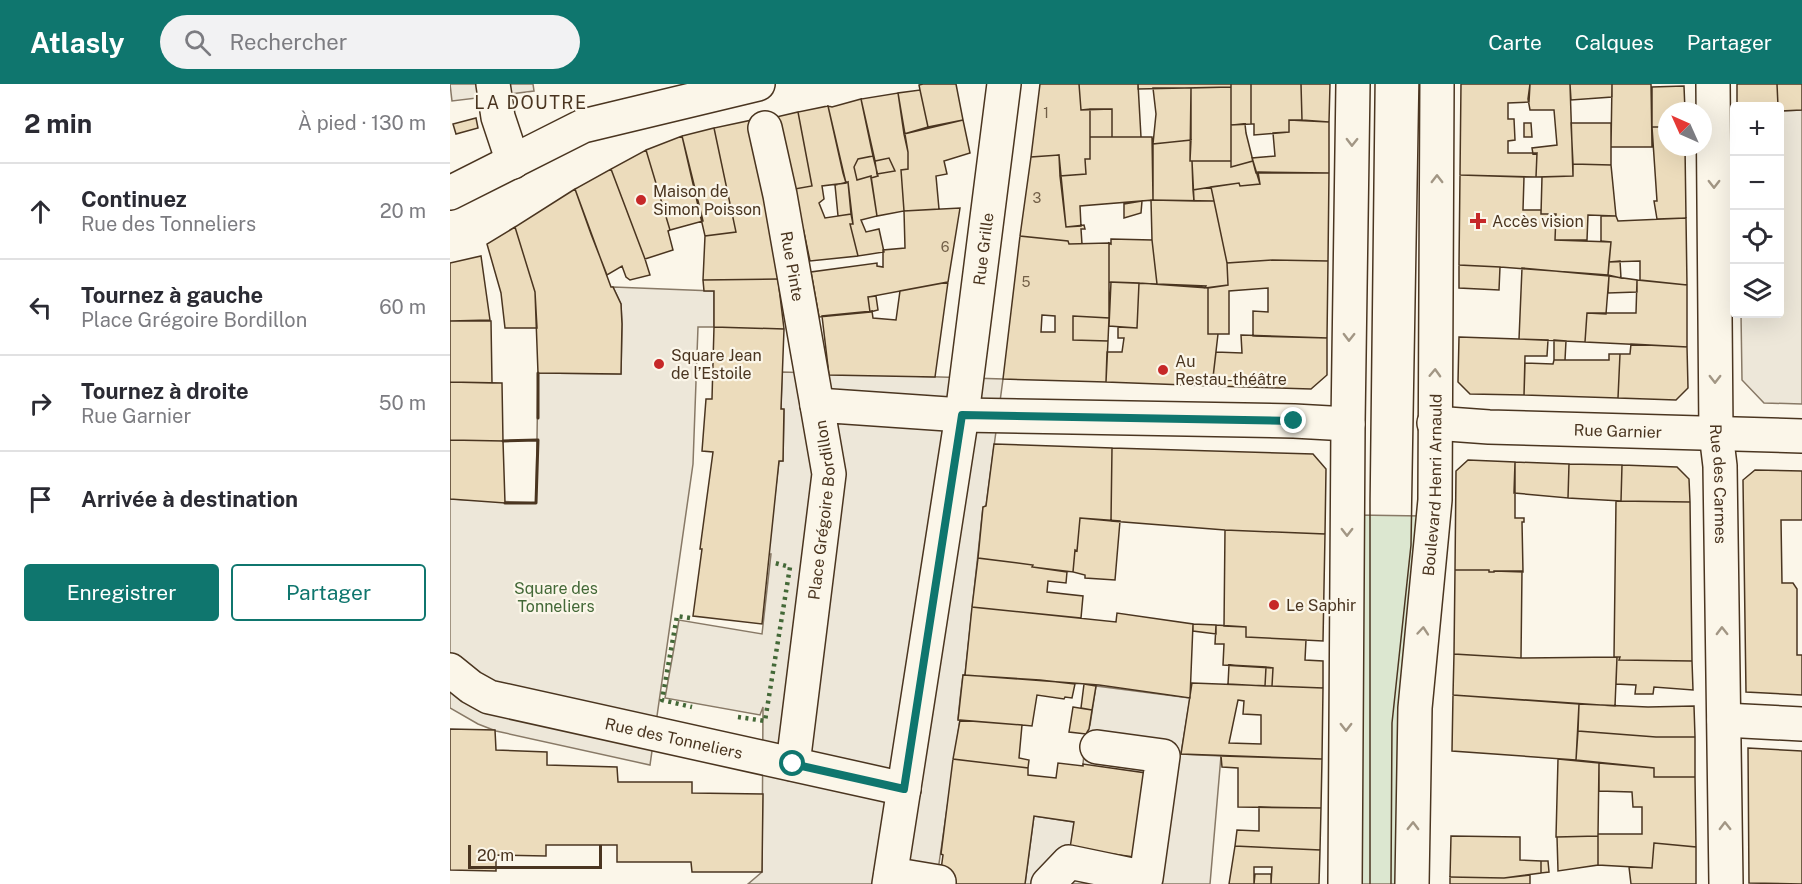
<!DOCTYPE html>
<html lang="fr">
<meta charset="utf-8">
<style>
:root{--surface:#fff;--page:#f2f2f3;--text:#2b2b33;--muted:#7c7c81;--line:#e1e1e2;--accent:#0f766e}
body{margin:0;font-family:"Public Sans",sans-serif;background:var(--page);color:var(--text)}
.controls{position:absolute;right:18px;top:18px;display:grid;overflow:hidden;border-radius:6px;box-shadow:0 6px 24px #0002}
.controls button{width:54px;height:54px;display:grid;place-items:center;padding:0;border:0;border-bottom:2px solid var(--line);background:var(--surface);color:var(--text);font:30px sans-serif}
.compass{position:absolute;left:1208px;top:18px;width:54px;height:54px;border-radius:50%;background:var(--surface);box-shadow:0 6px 24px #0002;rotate:315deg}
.scale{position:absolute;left:18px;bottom:15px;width:134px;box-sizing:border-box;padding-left:6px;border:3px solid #4a3520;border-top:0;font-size:16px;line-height:21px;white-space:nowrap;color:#4a3520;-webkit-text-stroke:4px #fbf6e9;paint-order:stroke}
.stop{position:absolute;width:18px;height:18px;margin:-14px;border:4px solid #0f766e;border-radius:50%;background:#fff}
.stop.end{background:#0f766e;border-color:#fff;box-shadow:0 2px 6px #0008}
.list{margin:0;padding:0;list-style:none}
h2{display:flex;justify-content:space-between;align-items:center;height:78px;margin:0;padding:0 24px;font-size:26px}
h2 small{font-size:20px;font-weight:400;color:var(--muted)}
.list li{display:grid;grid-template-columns:39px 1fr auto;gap:18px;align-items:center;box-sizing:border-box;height:96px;padding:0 24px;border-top:2px solid var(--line)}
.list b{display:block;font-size:22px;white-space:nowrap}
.list p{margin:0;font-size:20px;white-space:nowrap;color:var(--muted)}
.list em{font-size:20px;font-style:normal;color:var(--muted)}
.actions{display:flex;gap:12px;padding:18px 24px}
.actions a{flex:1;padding:14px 0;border:2px solid var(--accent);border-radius:6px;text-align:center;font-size:21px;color:var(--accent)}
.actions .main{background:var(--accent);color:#fff}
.icon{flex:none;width:33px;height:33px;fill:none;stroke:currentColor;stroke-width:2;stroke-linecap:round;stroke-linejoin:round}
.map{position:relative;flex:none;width:1352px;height:800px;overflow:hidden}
header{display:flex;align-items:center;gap:36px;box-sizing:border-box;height:84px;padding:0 30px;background:var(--accent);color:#fff}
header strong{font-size:28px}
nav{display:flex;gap:33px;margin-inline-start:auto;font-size:21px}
.search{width:420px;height:54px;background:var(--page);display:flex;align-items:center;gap:15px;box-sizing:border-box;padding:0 21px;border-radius:33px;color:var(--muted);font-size:22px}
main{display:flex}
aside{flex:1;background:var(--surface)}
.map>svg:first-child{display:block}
</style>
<header>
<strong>Atlasly</strong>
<div class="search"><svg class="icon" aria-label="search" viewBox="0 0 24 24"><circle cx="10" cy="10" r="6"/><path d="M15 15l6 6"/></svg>Rechercher</div>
<nav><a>Carte</a><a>Calques</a><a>Partager</a></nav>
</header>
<main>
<aside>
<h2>2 min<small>À pied · 130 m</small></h2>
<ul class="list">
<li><svg class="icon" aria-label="ahead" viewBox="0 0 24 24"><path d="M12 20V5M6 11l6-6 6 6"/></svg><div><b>Continuez</b><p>Rue des Tonneliers</p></div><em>20 m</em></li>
<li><svg class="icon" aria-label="left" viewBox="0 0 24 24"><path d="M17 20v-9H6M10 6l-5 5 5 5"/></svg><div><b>Tournez à gauche</b><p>Place Grégoire Bordillon</p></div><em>60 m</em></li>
<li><svg class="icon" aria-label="right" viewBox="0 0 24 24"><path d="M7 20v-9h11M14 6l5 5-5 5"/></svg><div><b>Tournez à droite</b><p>Rue Garnier</p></div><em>50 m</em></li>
<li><svg class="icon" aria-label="arrive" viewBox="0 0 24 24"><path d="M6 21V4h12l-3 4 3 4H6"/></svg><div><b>Arrivée à destination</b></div></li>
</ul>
<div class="actions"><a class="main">Enregistrer</a><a>Partager</a></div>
</aside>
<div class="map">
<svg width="1352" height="800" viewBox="0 0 1352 800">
<rect width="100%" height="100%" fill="#fbf6e9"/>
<!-- green -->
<path fill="#dce7d0" stroke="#887966" stroke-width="1.5" d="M 906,431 L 973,432 L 949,800 L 907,800 Z"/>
<!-- parking -->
<path fill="#ede7d9" stroke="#887966" stroke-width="1.5" d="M 0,0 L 83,0 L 84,7 L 2,17 Z
M 1352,26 L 1352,320 L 1314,319 L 1292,296 L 1291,230 L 1330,230 L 1330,27 Z
M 163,203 L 264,207 L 264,243 L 248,243 L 243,380 L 200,681 L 46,647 L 28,640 L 0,624 L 0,415 L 86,419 L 88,289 L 171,290 L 172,240 L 171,220 Z
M 332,288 L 553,295 L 536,422 L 533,423 L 515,591 L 513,591 L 510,615 L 508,635 L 510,636 L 486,800 L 298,800 L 312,788 L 313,623 L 310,631 L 215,614 L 229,536 L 312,550 L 321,470 L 318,470 L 329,377 L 333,377 L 334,326 L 331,325 Z
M 646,602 L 740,614 L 731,670 L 771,672 L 760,800 L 575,800 L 584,732 L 624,738 L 621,764 L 683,773 L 633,680 L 636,650 L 640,641 Z"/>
<!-- building -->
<path fill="#ecdcbc" stroke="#4a3520" stroke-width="1.5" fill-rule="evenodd" d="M 473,0 L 506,0 L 513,36 L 478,43 L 470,6 L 469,1 Z
M 590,0 L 629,0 L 631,26 L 640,25 L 640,75 L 635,75 L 636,90 L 610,92 L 609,71 L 581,73 Z
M 629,0 L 688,0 L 691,53 L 662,53 L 662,25 L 631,26 Z
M 688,0 L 781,0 L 781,3 L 688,5 Z
M 781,0 L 801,0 L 801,40 L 781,41 Z
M 801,0 L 851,0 L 852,36 L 839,36 L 839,48 L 804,51 L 804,40 L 801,40 Z
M 851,0 L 880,0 L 879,38 L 852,36 Z
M 1011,0 L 1080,0 L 1079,18 L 1058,19 L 1058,35 L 1064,35 L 1065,56 L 1058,57 L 1058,69 L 1087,69 L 1086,93 L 1010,91 Z
M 1080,0 L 1120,0 L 1123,92 L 1086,93 L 1087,69 L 1083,70 L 1082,64 L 1107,61 L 1104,26 L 1080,26 L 1078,15 Z
M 1120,0 L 1162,0 L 1162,13 L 1121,16 Z
M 1162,0 L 1201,0 L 1202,63 L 1161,63 Z
M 1287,0 L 1327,0 L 1328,22 L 1287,22 Z
M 1327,0 L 1352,0 L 1352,26 L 1330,27 L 1330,22 L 1328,22 Z
M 1234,2 L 1235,27 L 1217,27 L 1217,43 L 1202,43 L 1202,3 Z
M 781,3 L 781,77 L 740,77 L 741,4 Z
M 703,4 L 741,4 L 741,56 L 703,60 L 706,30 Z
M 470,6 L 478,43 L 454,50 L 448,9 Z
M 448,9 L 458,68 L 458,85 L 451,86 L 454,127 L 427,132 L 421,94 L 428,92 L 427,90 L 445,87 L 439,74 L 425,77 L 411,15 Z
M 411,15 L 423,72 L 408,75 L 404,83 L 407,96 L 421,92 L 427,132 L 411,136 L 416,148 L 429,145 L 434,168 L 408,172 L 400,140 L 403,140 L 398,98 L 396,99 L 393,89 L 378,22 L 382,23 Z
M 378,22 L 396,99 L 372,102 L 374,115 L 369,119 L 375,134 L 401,130 L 403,140 L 400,140 L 408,172 L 360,177 L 353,144 L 349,145 L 339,106 L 362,102 L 348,28 Z
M 640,25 L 662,25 L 662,53 L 640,53 Z
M 348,28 L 362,102 L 339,106 L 322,34 Z
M 26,34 L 28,44 L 6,50 L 3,40 Z
M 302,36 L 328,195 L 253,196 L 255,152 L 286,148 L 264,44 Z
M 513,36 L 520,69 L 494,77 L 497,90 L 486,92 L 489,125 L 454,127 L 451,86 L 458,85 L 458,68 L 454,50 Z
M 839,36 L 879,38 L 879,89 L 806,89 L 802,74 L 825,72 L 823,49 L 839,48 Z
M 1074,39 L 1081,39 L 1082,53 L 1074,53 Z
M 1121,39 L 1161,39 L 1161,81 L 1123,80 Z
M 795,40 L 796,49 L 803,77 L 781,83 L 781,41 Z
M 1202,43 L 1217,43 L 1217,63 L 1235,63 L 1236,134 L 1207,135 L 1204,117 L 1207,117 Z
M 264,44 L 286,148 L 255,152 L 232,52 Z
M 232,52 L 253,137 L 220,146 L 196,66 Z
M 640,53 L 702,53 L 703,116 L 630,122 L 631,142 L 616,143 L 610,92 L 636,90 L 635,75 L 640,75 Z
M 741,56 L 740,77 L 742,77 L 744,117 L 703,116 L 703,60 Z
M 196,66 L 220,146 L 218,147 L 223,166 L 195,175 L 161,85 Z
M 609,71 L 616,143 L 634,141 L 635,145 L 631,145 L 632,160 L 619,160 L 618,157 L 570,152 L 581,73 Z
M 423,72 L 428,92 L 421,94 L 421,92 L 407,96 L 404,83 L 408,75 Z
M 439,74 L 445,87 L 427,90 L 425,77 Z
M 742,77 L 781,77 L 781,83 L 803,77 L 810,100 L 790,102 L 789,99 L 743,106 Z
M 1123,80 L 1161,81 L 1166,132 L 1138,131 L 1137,156 L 1105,156 L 1106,130 L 1091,130 L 1092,93 L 1123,92 Z
M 161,85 L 195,175 L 200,191 L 180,196 L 176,193 L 172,182 L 157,191 L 141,150 L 125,105 Z
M 808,88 L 879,89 L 878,177 L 822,176 L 777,179 L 761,103 L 789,99 L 790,102 L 810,100 Z
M 1010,91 L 1074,93 L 1073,126 L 1091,126 L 1091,130 L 1106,130 L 1105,156 L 1161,158 L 1158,191 L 1050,183 L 1009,181 Z
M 398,98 L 401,130 L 388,132 L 385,101 Z
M 761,103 L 764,117 L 744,117 L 743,106 Z
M 125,105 L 161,203 L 163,203 L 171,220 L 172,240 L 171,290 L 88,289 L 85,208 L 65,143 Z
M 701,116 L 764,117 L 777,179 L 778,201 L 755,204 L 756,202 L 707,200 L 702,156 Z
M 692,117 L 691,129 L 674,134 L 674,120 Z
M 510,124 L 498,198 L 418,213 L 420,228 L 369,233 L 361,188 L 427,179 L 427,182 L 433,183 L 433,166 L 455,164 L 454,127 Z
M 1151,132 L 1166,132 L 1168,137 L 1236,134 L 1237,201 L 1190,196 L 1190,177 L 1159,178 L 1161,158 L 1151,157 Z
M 65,143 L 85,208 L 87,244 L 55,244 L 51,209 L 37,160 Z
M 570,152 L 618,157 L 619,160 L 659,159 L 659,234 L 623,232 L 623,256 L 658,257 L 656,298 L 553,295 ZM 592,231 L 605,232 L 605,248 L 591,248 Z
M 661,155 L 702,156 L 707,200 L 659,198 L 659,159 L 661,160 Z
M 31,172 L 40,236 L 0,237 L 0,179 Z
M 822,176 L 878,177 L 877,254 L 803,252 L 803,227 L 818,228 L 818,204 L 779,207 L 779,250 L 758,250 L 758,204 L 778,201 L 777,179 Z
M 1170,177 L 1171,194 L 1158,191 L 1159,178 Z
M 1009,181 L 1050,183 L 1049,206 L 1009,204 Z
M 1072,184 L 1159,192 L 1156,230 L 1137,229 L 1135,258 L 1069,255 Z
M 1159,192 L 1187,196 L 1187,208 L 1158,209 Z
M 328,195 L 334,245 L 264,243 L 264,207 L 254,207 L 253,196 Z
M 1187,196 L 1237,201 L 1237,263 L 1135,258 L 1137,229 L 1186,229 Z
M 498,198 L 485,293 L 379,291 L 372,232 L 422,227 L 423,234 L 446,236 L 450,207 Z
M 661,198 L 689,199 L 687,244 L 659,242 Z
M 689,199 L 758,204 L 758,250 L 768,250 L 762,302 L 656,298 L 657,268 L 672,268 L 674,254 L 668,254 L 668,243 L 687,244 Z
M 426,212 L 428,226 L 420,228 L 418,213 Z
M 623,232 L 659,234 L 658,257 L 623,256 Z
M 0,237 L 41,237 L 42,299 L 0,298 Z
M 264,243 L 334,245 L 331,325 L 334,325 L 333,377 L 329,377 L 312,540 L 243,532 L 252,465 L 250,465 L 263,368 L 252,367 L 256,315 L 262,315 Z
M 791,251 L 877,254 L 877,291 L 861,305 L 762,302 L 766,268 L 792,269 Z
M 1009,253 L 1098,256 L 1097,272 L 1075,272 L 1074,311 L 1020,310 L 1008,298 Z
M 1104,256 L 1116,257 L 1115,276 L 1104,276 Z
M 1181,260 L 1237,263 L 1238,304 L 1226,316 L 1168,314 L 1170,270 L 1180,270 Z
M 1159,270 L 1170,270 L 1168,314 L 1074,311 L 1075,279 L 1103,280 L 1104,276 L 1159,276 Z
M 0,298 L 52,299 L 53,357 L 0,356 Z
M 0,356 L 53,357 L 55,419 L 0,415 Z
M 544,360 L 662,364 L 661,437 L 630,434 L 627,467 L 625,466 L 623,488 L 582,483 L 583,481 L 528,474 L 533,423 L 536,422 Z
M 662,364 L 863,370 L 876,385 L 875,450 L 775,446 L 661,437 Z
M 1018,376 L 1065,378 L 1065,434 L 1074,434 L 1074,438 L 1072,438 L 1073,488 L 1044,487 L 1044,488 L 1039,488 L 1039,486 L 1005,486 L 1006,387 Z
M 1065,378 L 1119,380 L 1118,414 L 1064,409 Z
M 1119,380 L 1172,381 L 1171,417 L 1118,414 Z
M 1172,381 L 1227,383 L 1239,395 L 1240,418 L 1171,417 Z
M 1305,386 L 1352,387 L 1352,436 L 1331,436 L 1332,499 L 1343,499 L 1347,505 L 1347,571 L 1352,571 L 1352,611 L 1296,608 L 1293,396 Z
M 1166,417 L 1240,418 L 1242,577 L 1169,576 L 1170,573 L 1164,573 Z
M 630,434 L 670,437 L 665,496 L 635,494 L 635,491 L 623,488 L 625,466 L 627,467 Z
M 775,446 L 875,450 L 873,557 L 796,553 L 796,543 L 774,542 Z
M 528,474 L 583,481 L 582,483 L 617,488 L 616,499 L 598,497 L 597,508 L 633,512 L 631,534 L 522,523 Z
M 1005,486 L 1039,486 L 1039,488 L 1044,488 L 1044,487 L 1072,487 L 1071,574 L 1004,570 Z
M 522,523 L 666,538 L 667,529 L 743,540 L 740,614 L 649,601 L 515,591 Z
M 743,540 L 766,541 L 766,550 L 743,547 Z
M 766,541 L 796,543 L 796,553 L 856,556 L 855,576 L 873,577 L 873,604 L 822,602 L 823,584 L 773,581 L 774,560 L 765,560 Z
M 1004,570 L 1071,574 L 1167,573 L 1165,622 L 1003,611 Z
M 1167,573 L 1170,573 L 1169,576 L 1242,577 L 1243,606 L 1204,603 L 1203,610 L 1185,610 L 1186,601 L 1166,600 Z
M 779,581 L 816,583 L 815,602 L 778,600 Z
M 816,583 L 823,584 L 822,602 L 815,602 Z
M 513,591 L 590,596 L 625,600 L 622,614 L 615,613 L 614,615 L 587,611 L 582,642 L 572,641 L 508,636 Z
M 742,599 L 873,604 L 872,675 L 731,670 ZM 788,616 L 794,617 L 793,630 L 811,631 L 811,660 L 779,659 Z
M 634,600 L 646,602 L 642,626 L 631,624 Z
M 1003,611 L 1129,620 L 1126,676 L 1002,667 Z
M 1129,620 L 1198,623 L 1244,622 L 1245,653 L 1206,653 L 1128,647 Z
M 623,623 L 642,626 L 639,645 L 636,650 L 619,648 Z
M 510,636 L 572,641 L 569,674 L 579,676 L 578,684 L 503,675 Z
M 0,645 L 45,646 L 46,666 L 97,668 L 97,681 L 167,683 L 168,698 L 242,698 L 242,709 L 313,710 L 312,788 L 242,788 L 241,778 L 167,778 L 167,761 L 96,761 L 96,772 L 46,771 L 46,787 L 0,786 Z
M 1128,647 L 1206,653 L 1245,653 L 1245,693 L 1204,693 L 1204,684 L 1126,676 Z
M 1298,664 L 1352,667 L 1352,800 L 1299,799 Z
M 771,672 L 872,675 L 871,724 L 788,723 L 788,684 L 772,683 Z
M 503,675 L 578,684 L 578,691 L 606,694 L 608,679 L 633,682 L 633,680 L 696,689 L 684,773 L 620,764 L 624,738 L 584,732 L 575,800 L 489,800 L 493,771 L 491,770 Z
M 1108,675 L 1149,679 L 1148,752 L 1106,753 Z
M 1149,679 L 1204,684 L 1204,693 L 1245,693 L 1246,763 L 1204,759 L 1202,784 L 1148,781 L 1148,750 L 1192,750 L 1192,723 L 1183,723 L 1182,708 L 1149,707 Z
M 809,723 L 871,724 L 870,766 L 785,762 L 787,746 L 809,747 Z
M 1001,752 L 1070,753 L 1070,776 L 1091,777 L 1091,789 L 1054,794 L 1000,793 Z
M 1148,752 L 1148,781 L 1108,787 L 1107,753 Z
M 1204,759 L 1246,763 L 1246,800 L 1181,800 L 1179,783 L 1202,784 Z
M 785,762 L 870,766 L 869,800 L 821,800 L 822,783 L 804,783 L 804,800 L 779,800 Z
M 1091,777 L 1098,777 L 1099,788 L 1091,789 Z
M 805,790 L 821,790 L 821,800 L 804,800 Z
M 1080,791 L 1080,800 L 1000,800 L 1000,793 L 1054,794 Z"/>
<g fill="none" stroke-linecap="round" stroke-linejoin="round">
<!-- minor casing -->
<g stroke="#4a3520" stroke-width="36">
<g id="minor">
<path d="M 43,0 L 48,33 L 63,78"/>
<path id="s1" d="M 1263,0 L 1266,349 L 1270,382 L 1276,800"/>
<path id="s2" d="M 315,44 L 330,111 L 367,321"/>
<path id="s3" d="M 984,339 L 1039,343 L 1352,352"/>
<path id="s4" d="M 0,586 L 21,603 L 39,613 L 454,705"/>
<path d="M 1274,636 L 1352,640"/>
<path id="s5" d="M 343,680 L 379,390 L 367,321 L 512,331 L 844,337 L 898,340"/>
<path d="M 441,790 L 489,798"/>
<path id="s6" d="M 439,800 L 512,331 L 554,0"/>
<path d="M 598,800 L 619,778 L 696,794 L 713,672 L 647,663"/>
<path d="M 895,800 L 898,340 L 903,0"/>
<path id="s7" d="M 962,800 L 965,624 L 985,416 L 987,0"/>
</g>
</g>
<!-- major casing -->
<g stroke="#4a3520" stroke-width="36">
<path id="major" d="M 0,109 L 133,42 L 308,0"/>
</g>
<!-- minor -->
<use href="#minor" stroke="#fbf6e9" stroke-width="33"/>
<!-- major -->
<use href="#major" stroke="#fbf6e9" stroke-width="33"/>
<!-- tram -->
<path stroke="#4a3520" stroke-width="1.5" d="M 920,800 L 920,415 L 925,0
M 941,800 L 942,639 L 961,461 L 969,0"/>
<!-- hedge -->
<path stroke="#436837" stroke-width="4.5" stroke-dasharray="3 4.5" stroke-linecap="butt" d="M 240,534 L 227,532 L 212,616 L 242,623
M 288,633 L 315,637 L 340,483 L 325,479"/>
<!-- wall -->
<path stroke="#4a3520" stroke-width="3" d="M 88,334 L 88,289
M 53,357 L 88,356 L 86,419 L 55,419"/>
</g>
<!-- one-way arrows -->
<defs><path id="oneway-chevron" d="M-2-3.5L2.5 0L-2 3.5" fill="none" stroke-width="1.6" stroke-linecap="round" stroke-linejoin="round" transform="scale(1.5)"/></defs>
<g stroke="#a29684">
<use href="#oneway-chevron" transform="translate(902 58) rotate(91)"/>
<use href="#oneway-chevron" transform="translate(987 95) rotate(-90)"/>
<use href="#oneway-chevron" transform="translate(1264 100) rotate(90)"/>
<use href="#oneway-chevron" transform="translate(899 253) rotate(91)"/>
<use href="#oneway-chevron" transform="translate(985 289) rotate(-88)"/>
<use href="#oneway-chevron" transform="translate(1265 295) rotate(90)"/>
<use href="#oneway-chevron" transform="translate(897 448) rotate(90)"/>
<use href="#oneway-chevron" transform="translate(973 547) rotate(-85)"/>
<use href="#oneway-chevron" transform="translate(1272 547) rotate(-91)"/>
<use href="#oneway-chevron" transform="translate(896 643) rotate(90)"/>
<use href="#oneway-chevron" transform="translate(963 742) rotate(-89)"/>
<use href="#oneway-chevron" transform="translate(1275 742) rotate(-91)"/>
</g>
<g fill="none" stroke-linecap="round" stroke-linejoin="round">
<!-- route -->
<path stroke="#0f766e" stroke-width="8" d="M 343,680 L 454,705 L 512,331 L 844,337"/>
</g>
<!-- markers -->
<g fill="#c62828" stroke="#fbf6e9" stroke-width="2">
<circle cx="191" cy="116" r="6"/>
<path d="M1025 128h6v6h6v6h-6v6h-6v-6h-6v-6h6z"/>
<circle cx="209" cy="280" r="6"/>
<circle cx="713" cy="286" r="6"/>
<circle cx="824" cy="521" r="6"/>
</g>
<g text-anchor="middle" stroke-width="4.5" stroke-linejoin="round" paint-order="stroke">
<!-- number labels -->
<g font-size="14" fill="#725f47">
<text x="596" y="34">1</text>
<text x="587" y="119">3</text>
<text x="495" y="168">6</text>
<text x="576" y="203">5</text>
</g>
<!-- poi labels -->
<g font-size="16" fill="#4a3520" stroke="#fbf6e9" text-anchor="start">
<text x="203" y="113">Maison de<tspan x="203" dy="18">Simon Poisson</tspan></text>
<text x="1042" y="143">Accès vision</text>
<text x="221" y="277">Square Jean<tspan x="221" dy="18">de l’Estoile</tspan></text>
<text x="725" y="283">Au<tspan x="725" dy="18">Restau-théâtre</tspan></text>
<text x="836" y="527">Le Saphir</text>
</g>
<!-- street labels -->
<g font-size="16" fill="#4a3520" stroke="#fbf6e9">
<text dy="6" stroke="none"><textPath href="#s6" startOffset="642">Rue Grille</textPath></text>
<text dy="6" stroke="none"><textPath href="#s2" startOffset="141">Rue Pinte</textPath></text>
<text dy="6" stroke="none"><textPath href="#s3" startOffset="184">Rue Garnier</textPath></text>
<text dy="6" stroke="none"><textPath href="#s7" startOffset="400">Boulevard Henri Arnauld</textPath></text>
<text dy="6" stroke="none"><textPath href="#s1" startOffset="400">Rue des Carmes</textPath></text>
<text dy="6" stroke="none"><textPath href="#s5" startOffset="256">Place Grégoire Bordillon</textPath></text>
<text dy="6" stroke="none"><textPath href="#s4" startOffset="237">Rue des Tonneliers</textPath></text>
</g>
<!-- park labels -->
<g font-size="16" fill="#436837" stroke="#fbf6e9">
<text x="106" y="510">Square des<tspan x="106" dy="18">Tonneliers</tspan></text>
</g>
<!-- neighbourhood labels -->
<g font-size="18" letter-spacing="1.5" fill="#4a3520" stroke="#fbf6e9">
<text x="81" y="25">LA DOUTRE</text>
</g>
</g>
</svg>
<div class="controls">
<button>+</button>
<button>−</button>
<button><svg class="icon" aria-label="locate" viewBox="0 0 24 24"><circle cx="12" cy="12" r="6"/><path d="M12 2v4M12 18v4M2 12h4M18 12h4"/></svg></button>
<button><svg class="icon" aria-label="layers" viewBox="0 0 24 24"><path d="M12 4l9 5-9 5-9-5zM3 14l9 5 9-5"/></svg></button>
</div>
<svg class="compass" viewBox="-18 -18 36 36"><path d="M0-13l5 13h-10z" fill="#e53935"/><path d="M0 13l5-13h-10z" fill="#7c7c81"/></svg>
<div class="scale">20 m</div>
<div class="stop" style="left:343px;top:680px"></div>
<div class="stop end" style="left:844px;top:337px"></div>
</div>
</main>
